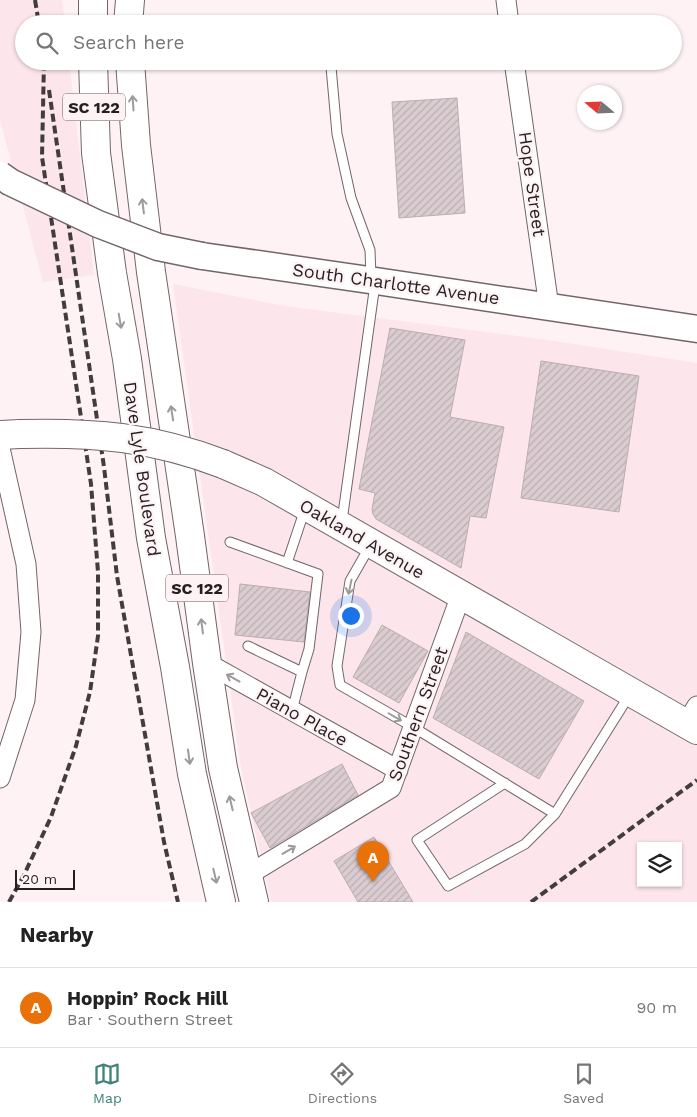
<!DOCTYPE html>
<meta charset="utf-8">
<style>
:root{--surface:#fff;--page:#f6f6f6;--text:#222;--muted:#767676;--line:#e0e0e0;--accent:#408478}
body{margin:0;font-family:"Work Sans",sans-serif;background:var(--page);color:var(--text)}
.controls{position:absolute;right:15px;bottom:15px;display:grid;overflow:hidden;border-radius:0px;box-shadow:0 1px 4px #0004}
.controls button{width:45px;height:45px;display:grid;place-items:center;padding:0;border:0;border-bottom:1px solid var(--line);background:var(--surface);color:var(--text);font:25px sans-serif}
.compass{position:absolute;left:577px;top:85px;width:45px;height:45px;border-radius:50%;background:var(--surface);box-shadow:0 1px 4px #0004;rotate:289deg}
.scale{position:absolute;left:15px;bottom:12px;width:60px;box-sizing:border-box;padding-left:5px;border:2px solid #251f21;border-top:0;font-size:14px;line-height:18px;white-space:nowrap;color:#251f21;-webkit-text-stroke:4px #fef2f5;paint-order:stroke}
.you{position:absolute;left:350px;top:615px;width:18px;height:18px;margin:-12px;border:4px solid #fff;border-radius:50%;background:#1a73e8;box-shadow:0 0 0 8px #1a73e833}
.badge{display:grid;place-items:center;width:32px;height:32px;border-radius:50%;background:var(--accent);color:#fff;font-size:16px;font-weight:700}
.pin{position:absolute;translate:-50% -41px;filter:drop-shadow(0 1px 2px #0008)}
.pin::after{content:'';position:absolute;top:26px;width:18px;height:15px;background:inherit;clip-path:polygon(0 0,100% 0,50% 100%)}
.list{margin:0;padding:0;list-style:none}
h2{display:flex;justify-content:space-between;align-items:center;height:65px;margin:0;padding:0 20px;font-size:21px}
h2 small{font-size:16px;font-weight:400;color:var(--muted)}
.list li{display:grid;grid-template-columns:32px 1fr auto;gap:15px;align-items:center;box-sizing:border-box;height:80px;padding:0 20px;border-top:1px solid var(--line)}
.list b{display:block;font-size:19px;white-space:nowrap}
.list p{margin:0;font-size:16px;white-space:nowrap;color:var(--muted)}
.list em{font-size:16px;font-style:normal;color:var(--muted)}
.icon{flex:none;width:28px;height:28px;fill:none;stroke:currentColor;stroke-width:2;stroke-linecap:round;stroke-linejoin:round}
.map{position:relative;flex:none;width:697px;height:902px;overflow:hidden}
.search{position:absolute;background:var(--surface);box-shadow:0 1px 4px #0004;left:15px;right:15px;top:15px;height:55px;display:flex;align-items:center;gap:12px;box-sizing:border-box;padding:0 18px;border-radius:28px;color:var(--muted);font-size:19px}
.sheet{height:145px;background:var(--surface)}
nav{display:flex;justify-content:space-around;align-items:center;box-sizing:border-box;height:70px;border-top:1px solid var(--line);background:var(--surface);font-size:14px;color:var(--muted)}
nav a{display:grid;justify-items:center;gap:2px}
nav .on{color:var(--accent)}
.map>svg:first-child{display:block}
</style>
<div class="map">
<svg width="697" height="902" viewBox="0 0 697 902">
<defs>
<pattern id="building-hatch" width="6" height="6" patternUnits="userSpaceOnUse" patternTransform="scale(1.25)"><rect width="6" height="6" fill="#daccd0"/><path d="M-1 1l2-2M0 6l6-6M5 7l2-2" fill="none" stroke="#bbafb2"/></pattern>
</defs>
<rect width="100%" height="100%" fill="#fef2f5"/>
<!-- built -->
<path fill="#fce5eb" fill-rule="evenodd" d="M 0,0 L 62,0 L 65,24 L 24,24 L 24,61 L 69,61 L 94,275 L 43,282 L 0,120 Z
M 173,284 L 285,306 L 548,340 L 697,363 L 697,902 L 271,902 L 241,768 ZM 641,846 L 678,846 L 678,883 L 641,883 Z"/>
<!-- building -->
<path fill="url(#building-hatch)" stroke="#bbadb0" d="M 457,98 L 465,213 L 399,218 L 392,102 Z
M 390,328 L 465,340 L 450,417 L 504,427 L 486,518 L 470,516 L 461,568 L 376,519 L 373,514 L 372,509 L 375,493 L 359,489 Z
M 541,361 L 639,376 L 619,512 L 521,498 Z
M 240,584 L 310,592 L 304,642 L 235,635 Z
M 382,625 L 428,651 L 399,703 L 353,677 Z
M 466,632 L 584,701 L 539,779 L 433,718 Z
M 342,764 L 358,795 L 270,848 L 251,813 Z
M 374,837 L 413,902 L 358,902 L 334,861 Z"/>
<g fill="none" stroke-linecap="round" stroke-linejoin="round">
<!-- lane casing -->
<g stroke="#726669" stroke-width="11">
<path id="lane" d="M 331,67 L 337,134 L 351,198 L 370,250 L 371,277
M 342,521 L 375,284
M 230,542 L 318,574 L 309,649 L 302,672 L 248,646
M 370,546 L 350,581 L 337,666 L 340,685 L 413,727 L 555,814 L 630,694
M 287,563 L 305,509
M 292,711 L 302,672
M 505,783 L 417,840 L 448,886 L 525,844 L 555,814"/>
</g>
<!-- street casing -->
<g stroke="#726669" stroke-width="21">
<path id="street" d="M 506,0 L 509,24
M 514,61 L 549,307
M 0,448 L 26,564 L 31,632 L 25,700 L 0,778
M 207,663 L 398,770
M 686,724 L 697,706
M 248,875 L 391,788 L 461,595"/>
</g>
<!-- secondary casing -->
<g stroke="#726669" stroke-width="29">
<path id="secondary" d="M 202,256 L 376,281 L 697,329"/>
</g>
<!-- primary casing -->
<g stroke="#726669" stroke-width="30">
<path id="primary" d="M 93,24 L 93,0
M 128,24 L 130,0
M 93,61 L 96,153 L 112,273 L 127,359 L 151,538 L 175,667 L 192,774 L 221,902
M 130,61 L 136,145 L 151,272 L 190,536 L 207,663 L 223,768 L 254,902
M 0,435 L 20,434
M 223,464 L 264,482 L 697,730"/>
</g>
<!-- lane -->
<use href="#lane" stroke="#fff" stroke-width="9"/>
<!-- street -->
<use href="#street" stroke="#fff" stroke-width="19"/>
<!-- secondary -->
<use href="#secondary" stroke="#fff" stroke-width="26"/>
<!-- primary -->
<use href="#primary" stroke="#fff" stroke-width="28"/>
<!-- rail -->
<path stroke="#433c3f" stroke-width="4" stroke-dasharray="8 4" stroke-linecap="butt" d="M 35,0 L 39,24
M 49,90 L 104,467 L 117,576 L 164,842 L 178,902
M 9,902 L 24,875 L 51,817 L 76,746 L 90,692 L 98,636 L 98,572 L 91,484 L 42,157 L 44,61
M 531,902 L 697,780"/>
<!-- secondary-bridge casing -->
<g stroke="#726669" stroke-width="29" stroke-linecap="butt">
<path id="secondary-bridge" d="M 0,175 L 10,182 L 98,224 L 158,247 L 202,256"/>
</g>
<!-- primary-bridge casing -->
<g stroke="#726669" stroke-width="30" stroke-linecap="butt">
<path id="primary-bridge" d="M 20,434 C 94,432 153,437 223,464"/>
</g>
<!-- secondary-bridge -->
<use href="#secondary-bridge" stroke="#fff" stroke-width="26"/>
<!-- primary-bridge -->
<use href="#primary-bridge" stroke="#fff" stroke-width="28"/>
</g>
<!-- one-way arrows -->
<defs><path id="oneway-shaft" d="M-6 0H5M1.5-3L5.5 0L1.5 3" fill="none" stroke-width="1.6" stroke-linecap="round" stroke-linejoin="round" transform="scale(1.25)"/></defs>
<g stroke="#9d9a9b">
<use href="#oneway-shaft" transform="translate(133 103) rotate(-94)"/>
<use href="#oneway-shaft" transform="translate(143 206) rotate(-97)"/>
<use href="#oneway-shaft" transform="translate(120 321) rotate(80)"/>
<use href="#oneway-shaft" transform="translate(172 413) rotate(-99)"/>
<use href="#oneway-shaft" transform="translate(350 587) rotate(102)"/>
<use href="#oneway-shaft" transform="translate(202 626) rotate(-97)"/>
<use href="#oneway-shaft" transform="translate(233 678) rotate(-151)"/>
<use href="#oneway-shaft" transform="translate(395 717) rotate(30)"/>
<use href="#oneway-shaft" transform="translate(189 757) rotate(82)"/>
<use href="#oneway-shaft" transform="translate(231 803) rotate(-103)"/>
<use href="#oneway-shaft" transform="translate(289 850) rotate(-31)"/>
<use href="#oneway-shaft" transform="translate(215 876) rotate(77)"/>
</g>
<g text-anchor="middle" stroke-width="4.5" stroke-linejoin="round" paint-order="stroke">
<!-- shield labels -->
<g fill="#fef2f5" stroke="#665e61" stroke-width="1">
<rect x="63" y="93.5" width="62" height="27" rx="4"/>
<rect x="166" y="574.5" width="62" height="27" rx="4"/>
</g>
<g font-size="16" font-weight="bold" fill="#251f21">
<text x="94" y="113">SC 122</text>
<text x="197" y="594">SC 122</text>
</g>
<!-- street labels -->
<g font-size="18" fill="#251f21" stroke="#fef2f5">
<text transform="translate(532 184) rotate(82)" y="6">Hope Street</text>
<text transform="translate(396 284) rotate(8)" y="6">South Charlotte Avenue</text>
<text transform="translate(142 469) rotate(82)" y="6">Dave Lyle Boulevard</text>
<text transform="translate(362 539) rotate(30)" y="6">Oakland Avenue</text>
<text transform="translate(418 714) rotate(-70)" y="6">Southern Street</text>
<text transform="translate(302 717) rotate(29)" y="6">Piano Place</text>
</g>
</g>
</svg>
<div class="controls">
<button><svg class="icon" aria-label="layers" viewBox="0 0 24 24"><path d="M12 4l9 5-9 5-9-5zM3 14l9 5 9-5"/></svg></button>
</div>
<svg class="compass" viewBox="-18 -18 36 36"><path d="M0-13l5 13h-10z" fill="#e53935"/><path d="M0 13l5-13h-10z" fill="#767676"/></svg>
<div class="scale">20 m</div>
<div class="you"></div>
<div class="pin badge" style="left:373px;top:882px;background:#e8710a">A</div>
<div class="search"><svg class="icon" aria-label="search" viewBox="0 0 24 24"><circle cx="10" cy="10" r="6"/><path d="M15 15l6 6"/></svg>Search here</div>
</div>
<section class="sheet">
<h2>Nearby<small></small></h2>
<ul class="list">
<li><span class="badge" style="background:#e8710a">A</span><div><b>Hoppin’ Rock Hill</b><p>Bar · Southern Street</p></div><em>90 m</em></li>
</ul>
</section>
<nav>
<a class="on"><svg class="icon" aria-label="map" viewBox="0 0 24 24"><path d="M3 6l6-2 6 2 6-2v14l-6 2-6-2-6 2zM9 4v14M15 6v14"/></svg>Map</a>
<a><svg class="icon" aria-label="directions" viewBox="0 0 24 24"><path d="M12 3l9 9-9 9-9-9zM9 14v-3h6M13 9l2 2-2 2"/></svg>Directions</a>
<a><svg class="icon" aria-label="saved" viewBox="0 0 24 24"><path d="M7 4h10v16l-5-4-5 4z"/></svg>Saved</a>
</nav>
